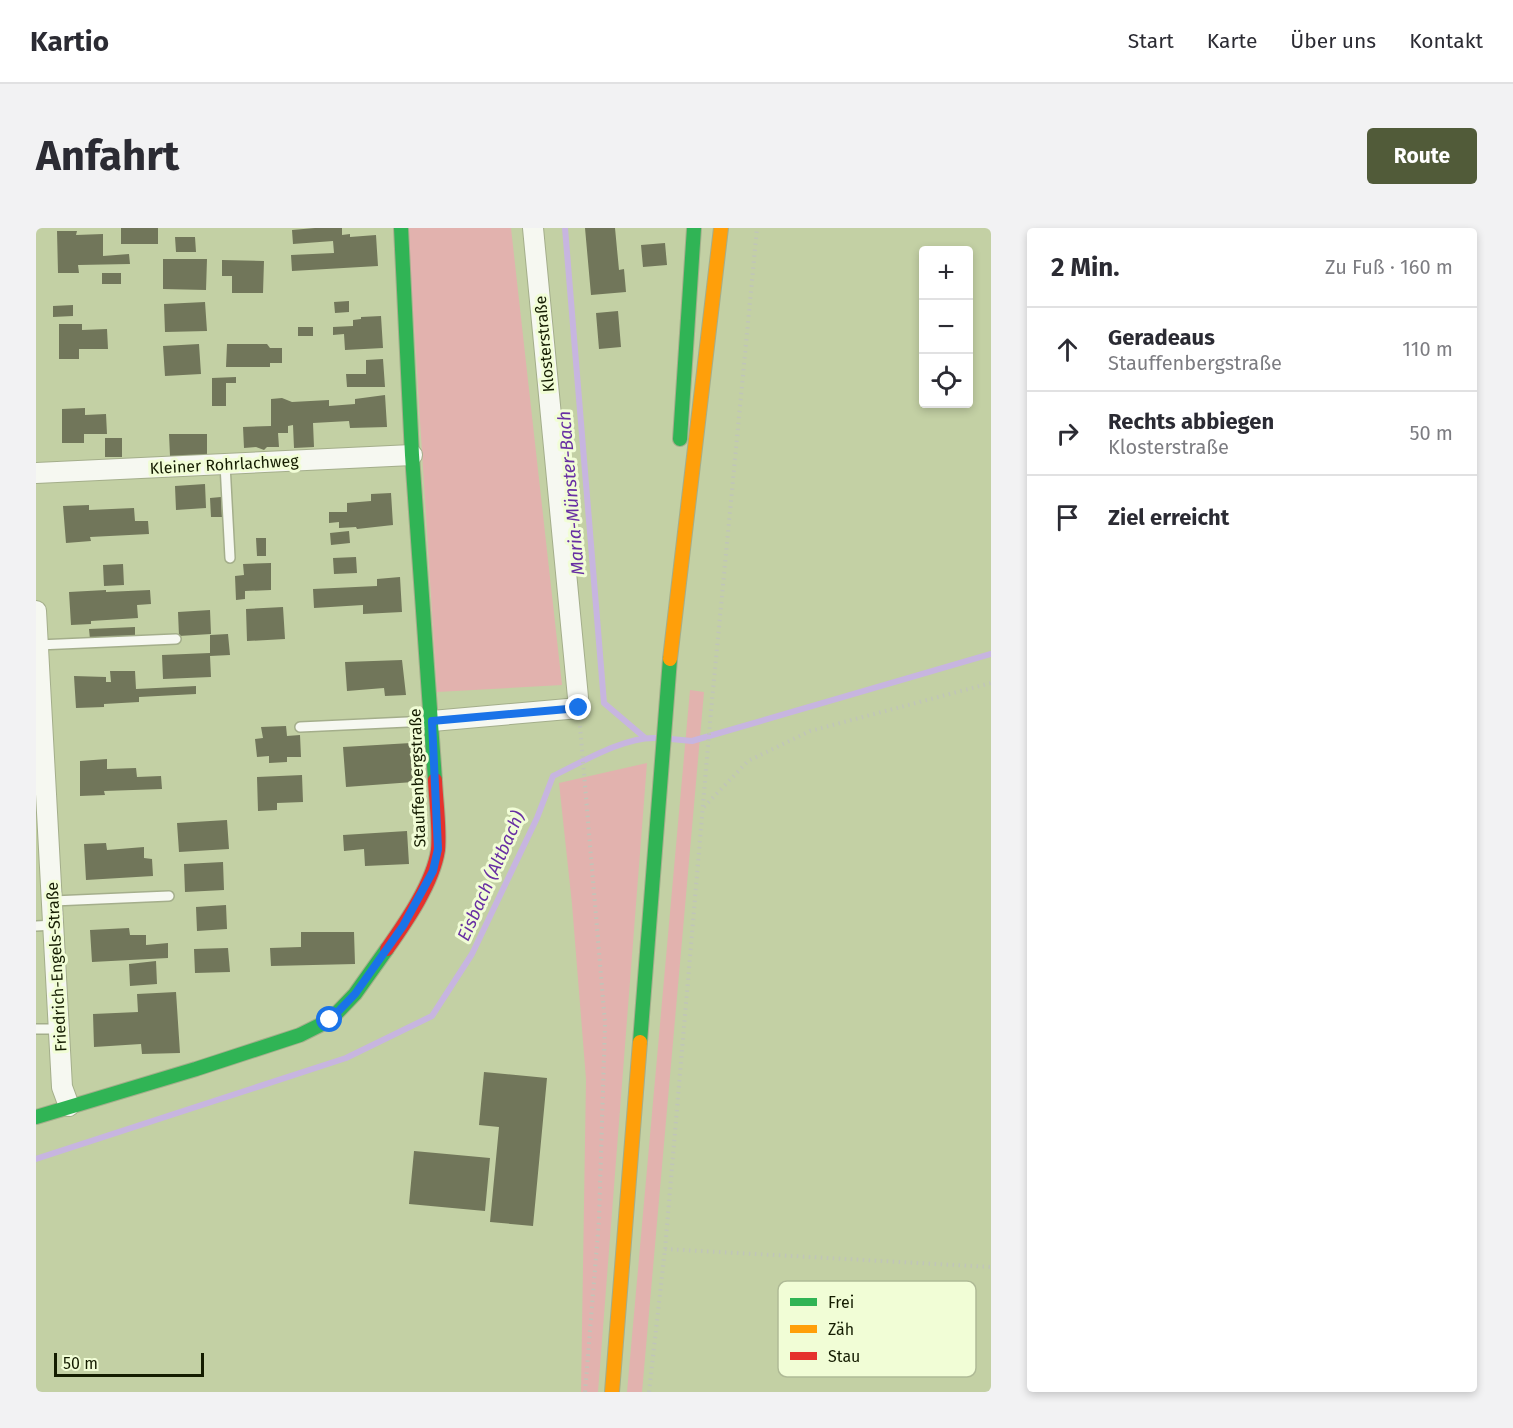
<!DOCTYPE html>
<html lang="de">
<meta charset="utf-8">
<style>
:root{--surface:#fff;--page:#f2f2f3;--text:#2b2b33;--muted:#7c7c81;--line:#e1e1e2;--accent:#515b39}
body{margin:0;font-family:"Fira Sans",sans-serif;background:var(--page);color:var(--text)}
.controls{position:absolute;right:18px;top:18px;display:grid;overflow:hidden;border-radius:6px;box-shadow:0 3px 9px #0003}
.controls button{width:54px;height:54px;display:grid;place-items:center;padding:0;border:0;border-bottom:2px solid var(--line);background:var(--surface);color:var(--text);font:30px sans-serif}
.scale{position:absolute;left:18px;bottom:15px;width:150px;box-sizing:border-box;padding-left:6px;border:3px solid #141c00;border-top:0;font-size:16px;line-height:21px;white-space:nowrap;color:#141c00;-webkit-text-stroke:4px #f1fdd6;paint-order:stroke}
.stop{position:absolute;width:18px;height:18px;margin:-14px;border:4px solid #1a73e8;border-radius:50%;background:#fff}
.stop.end{background:#1a73e8;border-color:#fff;box-shadow:0 2px 6px #0008}
.list{margin:0;padding:0;list-style:none}
h2{display:flex;justify-content:space-between;align-items:center;height:78px;margin:0;padding:0 24px;font-size:26px}
h2 small{font-size:20px;font-weight:400;color:var(--muted)}
.list li{display:grid;grid-template-columns:39px 1fr auto;gap:18px;align-items:center;box-sizing:border-box;height:84px;padding:0 24px;border-top:2px solid var(--line)}
.list b{display:block;font-size:22px;white-space:nowrap}
.list p{margin:0;font-size:20px;white-space:nowrap;color:var(--muted)}
.list em{font-size:20px;font-style:normal;color:var(--muted)}
.icon{flex:none;width:33px;height:33px;fill:none;stroke:currentColor;stroke-width:2;stroke-linecap:round;stroke-linejoin:round}
.map{position:relative;flex:none;width:955px;height:1164px;overflow:hidden;border-radius:6px}
header{display:flex;align-items:center;gap:36px;box-sizing:border-box;height:84px;padding:0 30px;background:var(--surface);border-bottom:2px solid var(--line)}
header strong{font-size:28px}
nav{display:flex;gap:33px;margin-inline-start:auto;font-size:21px}
.intro{display:flex;align-items:center;justify-content:space-between;box-sizing:border-box;height:144px;padding:0 36px}
h1{margin:0;font-size:42px}
.button{padding:15px 27px;border-radius:6px;background:var(--accent);color:#fff;font-size:21px;font-weight:700}
main{display:flex;gap:36px;padding:0 36px}
aside{flex:1;background:var(--surface);border-radius:6px;box-shadow:0 3px 9px #0003}
.map>svg:first-child{display:block}
</style>
<header>
<strong>Kartio</strong>
<nav><a>Start</a><a>Karte</a><a>Über uns</a><a>Kontakt</a></nav>
</header>
<div class="intro"><h1>Anfahrt</h1><a class="button">Route</a></div>
<main>
<div class="map">
<svg width="955" height="1164" viewBox="0 0 955 1164">
<rect width="100%" height="100%" fill="#c3d0a4"/>
<!-- green -->
<path fill="#e2b2ae" d="M 372,0 L 475,0 L 526,457 L 401,464 Z
M 654,462 L 668,464 L 606,1164 L 591,1164 Z
M 611,535 L 562,1164 L 545,1164 L 550,851 L 536,676 L 523,555 Z"/>
<g fill="none" stroke-linecap="round" stroke-linejoin="round">
<!-- stream -->
<path stroke="#c7b5e0" stroke-width="6" d="M 529,0 L 568,475 L 608,509
M 635,511 L 656,513 L 955,426
M 0,931 L 310,830 L 396,788 L 436,726 L 501,590 L 517,548 C 546,534 589,508 621,510"/>
</g>
<!-- building -->
<path fill="#71765a" d="M 85,0 L 122,0 L 122,16 L 85,16 Z
M 279,0 L 306,0 L 306,7 L 314,6 L 314,9 L 340,7 L 342,38 L 256,43 L 255,27 L 298,25 L 297,13 L 257,16 L 256,2 Z
M 549,0 L 579,0 L 583,42 L 588,41 L 590,64 L 555,67 Z
M 21,3 L 41,3 L 40,7 L 67,6 L 67,28 L 93,26 L 94,36 L 42,37 L 43,45 L 22,45 Z
M 139,9 L 159,9 L 160,24 L 140,24 Z
M 629,15 L 631,37 L 607,39 L 605,17 Z
M 127,31 L 171,31 L 170,62 L 127,61 Z
M 186,32 L 228,33 L 227,65 L 196,65 L 196,48 L 186,48 Z
M 66,45 L 85,45 L 85,56 L 66,56 Z
M 313,73 L 313,84 L 299,85 L 298,74 Z
M 169,74 L 171,103 L 129,104 L 128,76 Z
M 37,77 L 37,88 L 17,89 L 17,78 Z
M 582,83 L 585,119 L 563,121 L 560,85 Z
M 345,88 L 347,120 L 309,122 L 308,106 L 297,107 L 297,99 L 317,98 L 317,92 L 325,91 L 325,89 Z
M 23,96 L 46,96 L 46,102 L 71,101 L 72,121 L 43,121 L 43,131 L 23,131 Z
M 262,99 L 277,99 L 277,108 L 262,108 Z
M 163,116 L 165,146 L 129,148 L 127,118 Z
M 191,116 L 231,116 L 234,120 L 246,120 L 246,135 L 234,135 L 234,139 L 190,139 Z
M 347,131 L 349,159 L 311,159 L 310,146 L 330,146 L 330,132 Z
M 200,149 L 200,155 L 190,155 L 190,178 L 176,178 L 176,150 Z
M 349,167 L 351,199 L 314,200 L 313,193 L 277,195 L 278,219 L 258,220 L 257,197 L 252,198 L 252,205 L 242,205 L 243,219 L 231,219 L 228,222 L 220,219 L 208,220 L 207,199 L 235,198 L 235,171 L 246,170 L 256,174 L 293,172 L 293,178 L 319,176 L 319,171 Z
M 49,180 L 49,187 L 70,186 L 71,206 L 48,206 L 48,215 L 26,215 L 26,181 Z
M 133,206 L 171,206 L 171,228 L 134,228 Z
M 69,210 L 86,210 L 86,229 L 69,229 Z
M 169,256 L 170,280 L 140,282 L 139,258 Z
M 355,265 L 357,297 L 321,301 L 320,299 L 303,300 L 303,294 L 293,295 L 293,284 L 311,284 L 311,275 L 335,273 L 335,266 Z
M 185,269 L 186,289 L 175,289 L 174,270 Z
M 53,277 L 53,282 L 98,280 L 99,293 L 112,293 L 113,306 L 54,309 L 55,313 L 30,315 L 27,278 Z
M 313,303 L 314,315 L 295,317 L 294,305 Z
M 220,310 L 230,310 L 230,328 L 221,328 Z
M 320,329 L 321,345 L 298,346 L 297,330 Z
M 235,335 L 235,362 L 209,363 L 209,371 L 200,372 L 199,348 L 208,347 L 207,336 Z
M 87,336 L 88,357 L 68,358 L 67,337 Z
M 364,349 L 366,384 L 327,386 L 327,377 L 278,380 L 277,361 L 341,358 L 341,351 Z
M 70,362 L 70,364 L 114,362 L 115,376 L 101,377 L 102,390 L 55,393 L 55,396 L 35,397 L 33,364 Z
M 247,379 L 249,411 L 211,413 L 210,381 Z
M 174,382 L 175,406 L 143,408 L 142,384 Z
M 99,399 L 99,410 L 54,411 L 53,401 Z
M 192,406 L 194,427 L 174,428 L 175,449 L 127,451 L 126,427 L 174,425 L 174,407 Z
M 366,432 L 370,467 L 349,468 L 348,460 L 311,463 L 309,434 Z
M 74,443 L 99,443 L 100,461 L 160,458 L 160,466 L 103,469 L 103,474 L 68,476 L 68,479 L 40,480 L 38,448 L 70,449 L 70,454 L 75,454 Z
M 250,498 L 251,508 L 264,507 L 265,529 L 251,529 L 251,534 L 233,535 L 233,528 L 221,529 L 219,511 L 227,510 L 225,499 Z
M 375,515 L 377,554 L 310,559 L 307,519 Z
M 71,531 L 71,541 L 100,540 L 101,549 L 125,548 L 126,561 L 68,563 L 69,567 L 44,568 L 44,533 Z
M 266,547 L 267,574 L 241,575 L 241,582 L 222,583 L 221,549 Z
M 191,592 L 193,621 L 143,624 L 141,595 Z
M 371,603 L 373,636 L 329,638 L 328,621 L 308,623 L 307,607 Z
M 70,615 L 71,622 L 108,619 L 108,630 L 116,631 L 117,648 L 50,652 L 48,616 Z
M 187,634 L 188,662 L 149,664 L 148,636 Z
M 190,677 L 191,701 L 161,703 L 160,679 Z
M 93,700 L 94,707 L 110,707 L 110,717 L 132,715 L 132,730 L 56,734 L 54,702 Z
M 265,704 L 318,704 L 319,736 L 235,738 L 234,720 L 265,719 Z
M 192,720 L 194,744 L 159,745 L 158,721 Z
M 120,733 L 121,756 L 94,758 L 93,736 Z
M 140,764 L 144,825 L 106,826 L 105,816 L 58,819 L 57,786 L 102,784 L 101,766 Z
M 448,844 L 511,850 L 497,998 L 454,994 L 463,899 L 443,897 Z
M 378,923 L 454,930 L 449,983 L 373,976 Z"/>
<g fill="none" stroke-linecap="round" stroke-linejoin="round">
<!-- lane casing -->
<g stroke="#a4ae8b" stroke-width="12">
<path id="lane" d="M 189,236 L 194,330
M 2,417 L 140,411
M 264,499 L 393,493
M 17,673 L 133,668
M 0,698 L 18,697
M 0,801 L 23,801"/>
</g>
<!-- street casing -->
<g stroke="#a4ae8b" stroke-width="22">
<path id="street" d="M 0,245 L 376,227
M 0,383 L 26,859 L 33,878
M 396,493 L 543,480 L 497,0"/>
</g>
<!-- fast casing -->
<g stroke="#a4ae8b" stroke-width="16">
<path id="fast" d="M 365,0 L 376,227 L 399,552
M 644,211 L 658,0
M 604,814 L 634,431
M 0,889 L 160,841 L 264,807 L 294,792 L 319,766 L 351,721"/>
</g>
<!-- slow casing -->
<g stroke="#a4ae8b" stroke-width="16">
<path id="slow" d="M 634,431 L 685,0
M 576,1164 L 604,814"/>
</g>
<!-- jam casing -->
<g stroke="#a4ae8b" stroke-width="16">
<path id="jam" d="M 351,721 C 370,694 397,655 402,622 C 404,601 400,574 399,552"/>
</g>
<!-- path -->
<path stroke="#c0c5b8" stroke-width="4" stroke-dasharray="1.5 4.5" stroke-linecap="butt" d="M 544,498 L 569,795 L 563,992 L 549,1164
M 668,579 L 712,533 L 774,503 L 955,455
M 629,1021 L 955,1039
M 613,1164 L 629,1021 L 675,483 L 721,0"/>
<!-- lane -->
<use href="#lane" stroke="#f6f8f1" stroke-width="9"/>
<!-- street -->
<use href="#street" stroke="#f6f8f1" stroke-width="20"/>
<!-- fast -->
<use href="#fast" stroke="#30b455" stroke-width="14"/>
<!-- slow -->
<use href="#slow" stroke="#ff9f0a" stroke-width="14"/>
<!-- jam -->
<use href="#jam" stroke="#e5322d" stroke-width="14"/>
</g>
<g fill="none" stroke-linecap="round" stroke-linejoin="round">
<!-- route -->
<path stroke="#1a73e8" stroke-width="8" d="M 294,792 L 319,766 L 367,698 L 397,643 L 402,621 L 396,493 L 543,480"/>
</g>
<g text-anchor="middle" stroke-width="6" stroke-linejoin="round" paint-order="stroke">
<!-- street labels -->
<g font-size="16" fill="#141c00" stroke="#f1fdd6">
<text transform="translate(508 116) rotate(-95)" y="6">Klosterstraße</text>
<text transform="translate(188 236) rotate(-3)" y="6">Kleiner Rohrlachweg</text>
<text transform="translate(381 550) rotate(-92)" y="6">Stauffenbergstraße</text>
<text transform="translate(20 739) rotate(-93)" y="6">Friedrich-Engels-Straße</text>
</g>
<!-- water labels -->
<g font-size="18" font-style="italic" fill="#6830a3" stroke="#f1fdd6">
<text transform="translate(535 265) rotate(-95)" y="6">Maria-Münster-Bach</text>
<text transform="translate(455 648) rotate(-66)" y="6">Eisbach (Altbach)</text>
</g>
</g>
<!-- legend -->
<rect x="742" y="1053" width="198" height="96" rx="9" fill="#f1fdd6" stroke="#afba96" stroke-width="1.5"/>
<rect x="754" y="1070" width="27" height="8" fill="#30b455"/>
<rect x="754" y="1097" width="27" height="8" fill="#ff9f0a"/>
<rect x="754" y="1124" width="27" height="8" fill="#e5322d"/>
<g font-size="16" fill="#141c00">
<text x="792" y="1080">Frei</text>
<text x="792" y="1107">Zäh</text>
<text x="792" y="1134">Stau</text>
</g>
</svg>
<div class="controls">
<button>+</button>
<button>−</button>
<button><svg class="icon" aria-label="locate" viewBox="0 0 24 24"><circle cx="12" cy="12" r="6"/><path d="M12 2v4M12 18v4M2 12h4M18 12h4"/></svg></button>
</div>
<div class="scale">50 m</div>
<div class="stop" style="left:294px;top:792px"></div>
<div class="stop end" style="left:543px;top:480px"></div>
</div>
<aside>
<h2>2 Min.<small>Zu Fuß · 160 m</small></h2>
<ul class="list">
<li><svg class="icon" aria-label="ahead" viewBox="0 0 24 24"><path d="M12 20V5M6 11l6-6 6 6"/></svg><div><b>Geradeaus</b><p>Stauffenbergstraße</p></div><em>110 m</em></li>
<li><svg class="icon" aria-label="right" viewBox="0 0 24 24"><path d="M7 20v-9h11M14 6l5 5-5 5"/></svg><div><b>Rechts abbiegen</b><p>Klosterstraße</p></div><em>50 m</em></li>
<li><svg class="icon" aria-label="arrive" viewBox="0 0 24 24"><path d="M6 21V4h12l-3 4 3 4H6"/></svg><div><b>Ziel erreicht</b></div></li>
</ul>
</aside>
</main>
